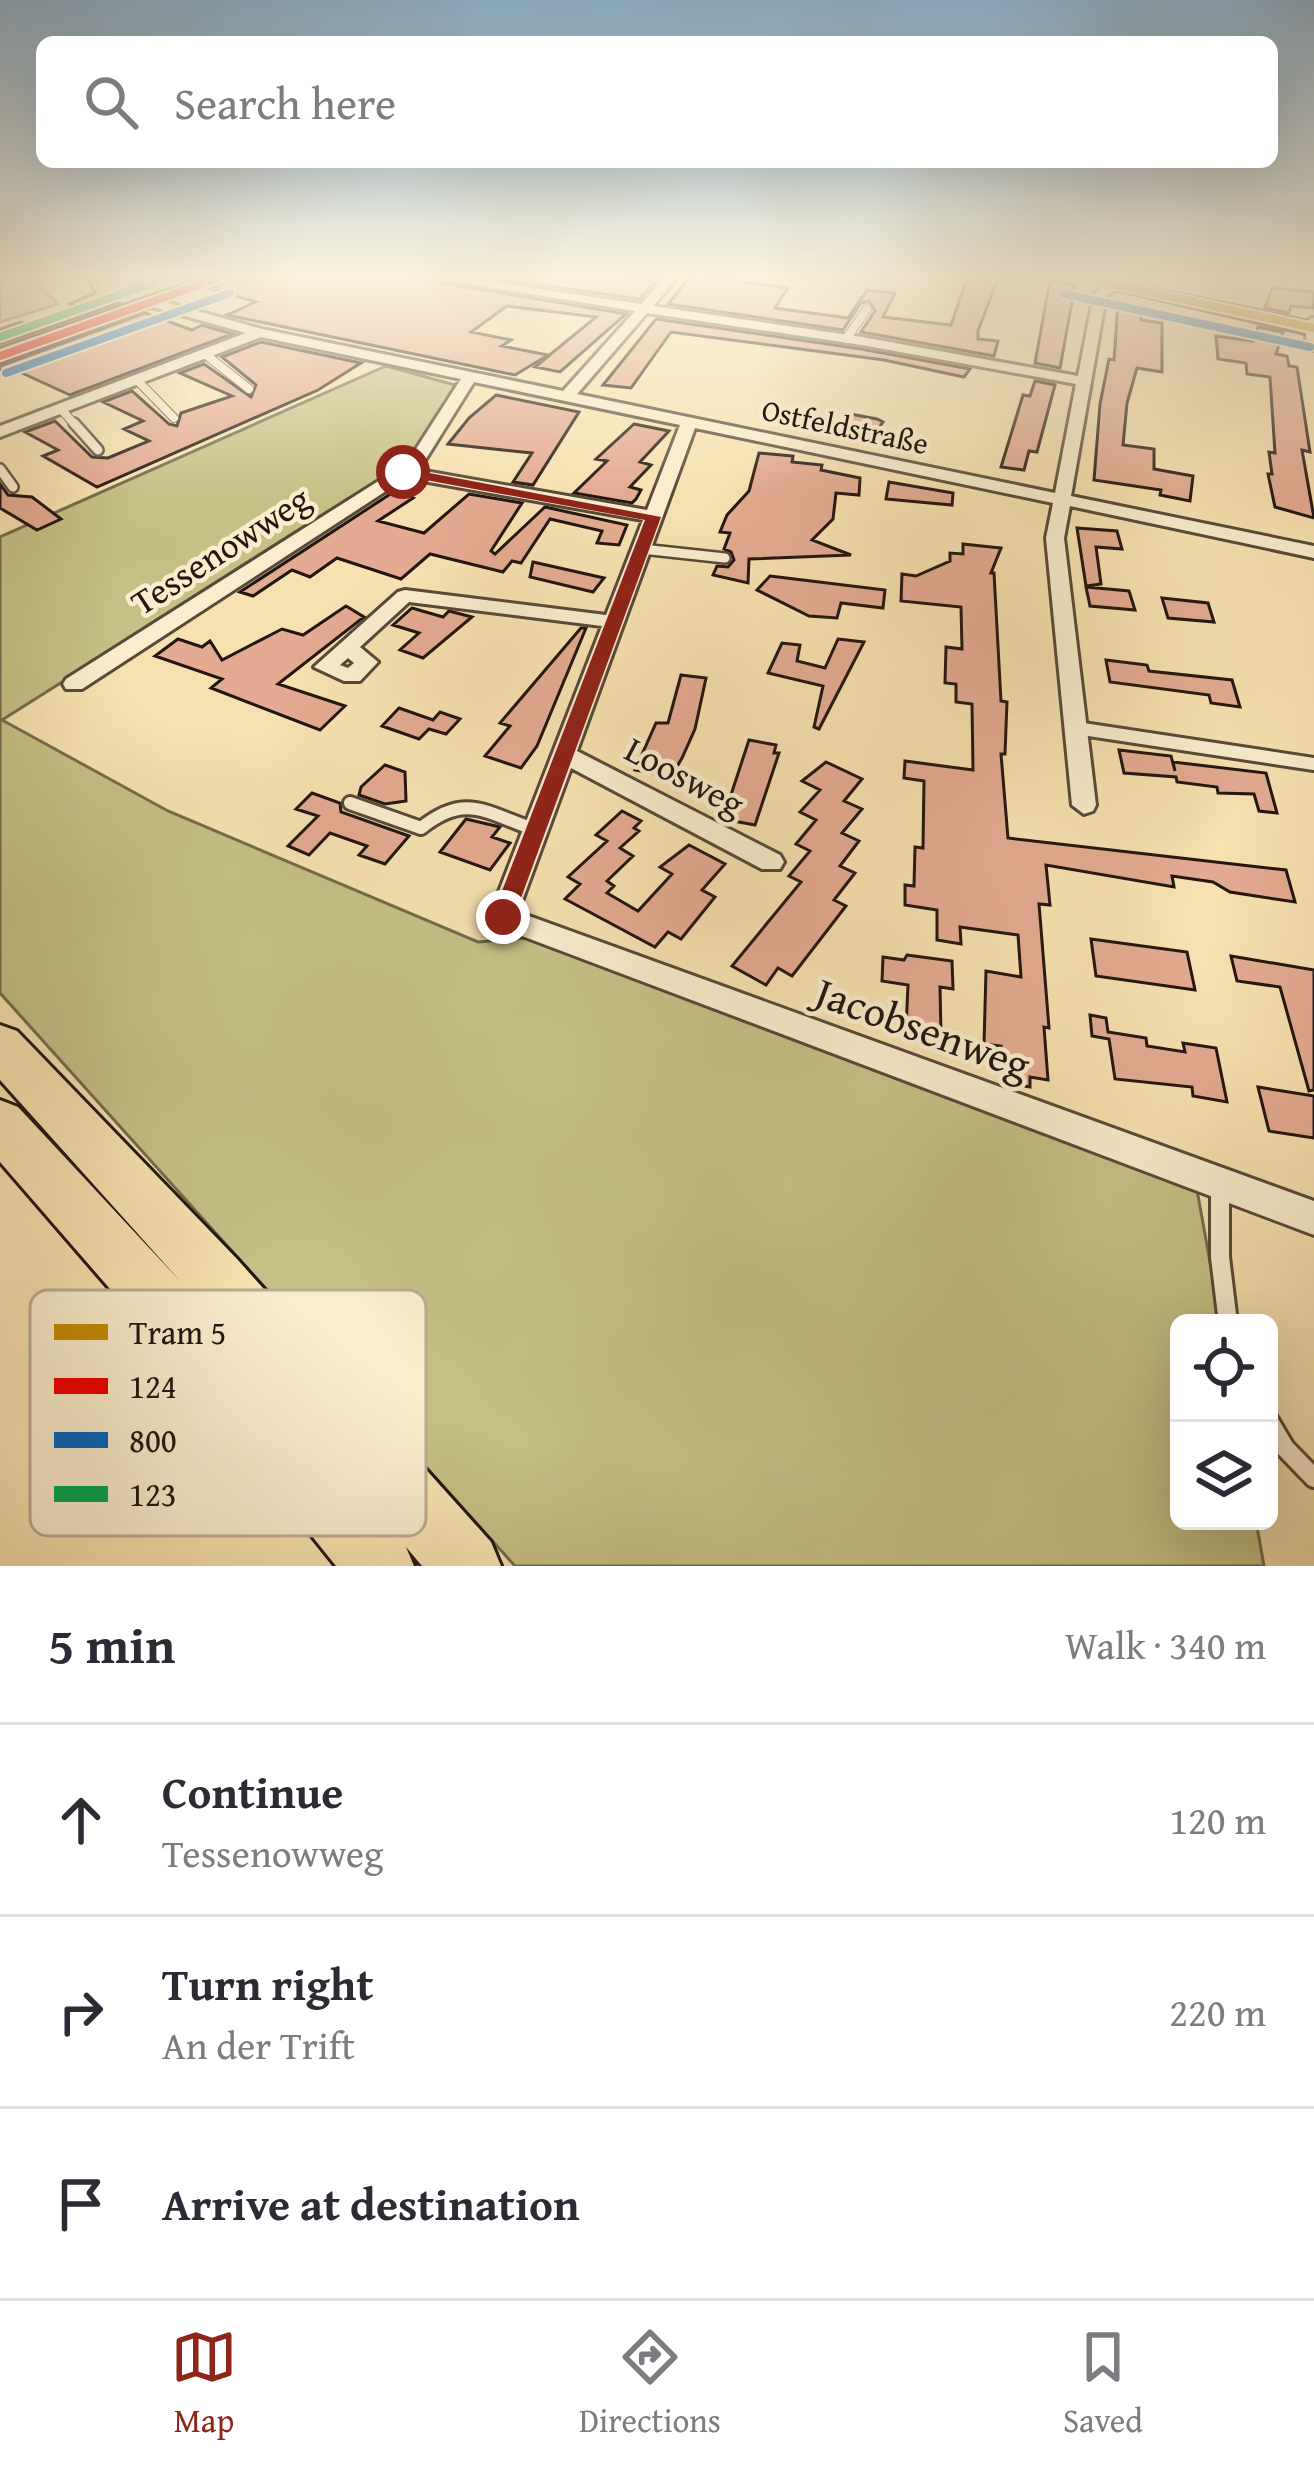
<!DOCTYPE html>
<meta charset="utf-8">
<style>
:root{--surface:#fff;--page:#f2f2f3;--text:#2b2b33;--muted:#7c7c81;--line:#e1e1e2;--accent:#8f2418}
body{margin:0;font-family:"Gentium Book Plus",serif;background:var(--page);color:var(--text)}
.controls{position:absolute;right:36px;bottom:36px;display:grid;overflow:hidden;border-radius:18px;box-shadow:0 12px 48px #0002}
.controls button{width:108px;height:108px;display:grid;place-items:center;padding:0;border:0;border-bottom:3px solid var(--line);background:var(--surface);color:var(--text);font:60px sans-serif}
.stop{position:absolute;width:36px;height:36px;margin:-27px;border:9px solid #8f2418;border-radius:50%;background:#fff}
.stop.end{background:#8f2418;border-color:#fff;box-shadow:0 3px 12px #0008}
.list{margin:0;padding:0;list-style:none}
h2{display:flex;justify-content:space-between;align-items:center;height:156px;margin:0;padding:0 48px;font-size:51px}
h2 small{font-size:39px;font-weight:400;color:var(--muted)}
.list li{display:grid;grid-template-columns:78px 1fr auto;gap:36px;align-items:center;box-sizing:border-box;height:192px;padding:0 48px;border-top:3px solid var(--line)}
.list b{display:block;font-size:45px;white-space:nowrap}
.list p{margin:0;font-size:39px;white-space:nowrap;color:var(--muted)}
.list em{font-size:39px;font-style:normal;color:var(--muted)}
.icon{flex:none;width:66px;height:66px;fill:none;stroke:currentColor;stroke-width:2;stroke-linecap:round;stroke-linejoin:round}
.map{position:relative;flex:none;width:1314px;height:1566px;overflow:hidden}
.search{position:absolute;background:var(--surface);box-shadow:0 12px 48px #0002;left:36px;right:36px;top:36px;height:132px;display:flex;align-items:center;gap:30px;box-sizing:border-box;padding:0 42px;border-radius:18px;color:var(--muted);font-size:45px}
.sheet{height:732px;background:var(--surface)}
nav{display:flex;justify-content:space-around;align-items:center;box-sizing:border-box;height:168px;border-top:3px solid var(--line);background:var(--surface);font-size:33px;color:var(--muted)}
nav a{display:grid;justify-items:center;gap:6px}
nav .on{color:var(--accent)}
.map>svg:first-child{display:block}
</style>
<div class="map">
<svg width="1314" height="1566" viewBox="0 0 1314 1566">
<rect width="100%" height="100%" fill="#f7e1b0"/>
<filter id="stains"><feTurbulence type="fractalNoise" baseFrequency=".00167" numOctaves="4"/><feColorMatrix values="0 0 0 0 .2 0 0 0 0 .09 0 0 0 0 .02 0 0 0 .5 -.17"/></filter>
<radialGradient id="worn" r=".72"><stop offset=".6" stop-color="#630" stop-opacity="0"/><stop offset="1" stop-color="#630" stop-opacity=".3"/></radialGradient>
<!-- green -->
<path fill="#c5c086" stroke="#746b4b" stroke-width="3" d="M 0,276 L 27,276 L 58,304 L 0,322 Z
M 386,366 L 455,385 L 410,462 L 2,720 L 168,811 L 478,942 L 525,938 L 1197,1190 L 1221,1323 L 1179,1323 L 1179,1521 L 1256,1521 L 1264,1566 L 515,1566 L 0,993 L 0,537 Z"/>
<!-- building -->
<path fill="#e3ab91" stroke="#221610" stroke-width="3" d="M 134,276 L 160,276 L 162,282 L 110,299 L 119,303 L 0,344 L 0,329 L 21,322 L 34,327 L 85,310 L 69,304 L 95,293 L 89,282 Z
M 236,276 L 402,276 L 626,314 L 560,372 L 535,367 L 596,317 L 507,306 L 471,332 L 511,340 L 502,346 L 548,355 L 515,375 L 227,315 L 256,302 L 211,289 Z
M 477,276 L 617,276 L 656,281 L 639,299 Z
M 698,276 L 788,288 L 775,308 L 848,318 L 867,290 L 895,293 L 883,317 L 951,325 L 968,276 L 999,276 L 978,331 L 978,339 L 998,341 L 994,356 L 861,332 L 875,311 L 869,301 L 861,303 L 843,330 L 668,304 L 690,277 Z
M 1050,280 L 1075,285 L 1060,368 L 1035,363 Z
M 1272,288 L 1314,292 L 1314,308 L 1291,306 L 1289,313 L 1265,308 Z
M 1118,303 L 1142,306 L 1141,320 L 1162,323 L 1162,372 L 1137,368 L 1127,403 L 1123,445 L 1154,449 L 1154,469 L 1193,476 L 1190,501 L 1160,495 L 1161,490 L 1094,480 L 1100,404 L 1109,359 L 1114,360 Z
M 145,313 L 192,330 L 202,325 L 232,334 L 70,395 L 13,369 L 0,373 L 0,366 Z
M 656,319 L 861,349 L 970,369 L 964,377 L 884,360 L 671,332 L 631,388 L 603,385 Z
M 1258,327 L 1283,332 L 1276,354 L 1287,356 L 1289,366 L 1297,367 L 1310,452 L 1302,450 L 1314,518 L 1275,507 L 1268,474 L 1272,474 L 1269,452 L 1275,453 L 1270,377 L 1247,374 L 1246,363 L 1218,359 L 1216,336 L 1253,341 Z
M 261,342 L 361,363 L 318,390 L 97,487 L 43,456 L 58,450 L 25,432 L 55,421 L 92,457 L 108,458 L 149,441 L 124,429 L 143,421 L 103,402 L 132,391 L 169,424 L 177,426 L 181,413 L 232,396 L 180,373 L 204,364 L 251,397 L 256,385 L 222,357 Z
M 1035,381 L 1055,385 L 1037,452 L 1029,451 L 1024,470 L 1001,467 L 1023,395 L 1030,396 Z
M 496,395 L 579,412 L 533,485 L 513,482 L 532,453 L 448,444 L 469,418 Z
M 845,413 L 877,419 L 883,422 L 872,438 L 838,434 Z
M 634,424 L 669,431 L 640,462 L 651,465 L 630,487 L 641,490 L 636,499 L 632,503 L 574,493 L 607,461 L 596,459 Z
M 759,453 L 793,456 L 792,462 L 822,465 L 821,470 L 860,478 L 859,495 L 836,493 L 833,519 L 812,540 L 851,555 L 749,559 L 748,583 L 713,575 L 717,566 L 728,567 L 734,560 L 731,552 L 724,549 L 730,533 L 720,532 L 727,515 L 749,491 Z
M 889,482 L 953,493 L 952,505 L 886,499 Z
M 0,484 L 8,495 L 32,497 L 61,519 L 37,530 L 0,508 Z
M 395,491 L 413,498 L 378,521 L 424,533 L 469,494 L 522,503 L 491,551 L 495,554 L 545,507 L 627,525 L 619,545 L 597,543 L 602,531 L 550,519 L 521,563 L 512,561 L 503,572 L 430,554 L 401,579 L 337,558 L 310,577 L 292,570 L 253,596 L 240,592 Z
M 1077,528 L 1117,531 L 1122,549 L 1096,547 L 1101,584 L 1086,586 Z
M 963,544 L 1001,548 L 991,573 L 994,573 L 1001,701 L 1007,702 L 1005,754 L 1001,754 L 1008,838 L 1286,870 L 1295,902 L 1230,892 L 1213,882 L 1172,876 L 1174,887 L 1046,865 L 1050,905 L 1039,904 L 1049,1028 L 1044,1027 L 1048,1080 L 1030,1077 L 1030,1087 L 1002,1082 L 1001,1046 L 984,1044 L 986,971 L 1021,977 L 1018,935 L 960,927 L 961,944 L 937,940 L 937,910 L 905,905 L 905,885 L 914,886 L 915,847 L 923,848 L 924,781 L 904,778 L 905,761 L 973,770 L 972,704 L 956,702 L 956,684 L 945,683 L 946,647 L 962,649 L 961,607 L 901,601 L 902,574 L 916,576 L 950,561 L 950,553 L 963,554 Z
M 533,562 L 604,578 L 593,592 L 530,577 Z
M 770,576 L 885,590 L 883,608 L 841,603 L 837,618 L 809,616 L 757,590 Z
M 1086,587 L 1129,591 L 1135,610 L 1090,606 Z
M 1162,598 L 1208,603 L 1214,622 L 1168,618 Z
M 346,606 L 364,617 L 278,684 L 345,706 L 320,730 L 211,688 L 222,679 L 155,656 L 178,639 L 202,647 L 210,641 L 222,660 L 282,629 L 303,635 Z
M 412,608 L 443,617 L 449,611 L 472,617 L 423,658 L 400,650 L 419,633 L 393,625 Z
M 581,628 L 586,628 L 537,746 L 521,768 L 485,756 L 510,726 L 500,723 Z
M 838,639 L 864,642 L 819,729 L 814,727 L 823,686 L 768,673 L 782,643 L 800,645 L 797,661 L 825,668 Z
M 1106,660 L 1147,665 L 1149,671 L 1232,680 L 1240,707 L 1211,703 L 1209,695 L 1110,682 Z
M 681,675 L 706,678 L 695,729 L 682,758 L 671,777 L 635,770 L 656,723 L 668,723 Z
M 399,708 L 433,720 L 440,712 L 460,719 L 446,734 L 429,729 L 419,739 L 382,726 Z
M 749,740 L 776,745 L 774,753 L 779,753 L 755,825 L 723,819 Z
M 1119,750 L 1171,756 L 1175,771 L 1173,762 L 1266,773 L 1277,813 L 1259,811 L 1254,794 L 1218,793 L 1217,787 L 1177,782 L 1176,777 L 1124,773 Z
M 826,762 L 862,779 L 844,801 L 862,809 L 842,833 L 859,841 L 840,866 L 855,873 L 834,900 L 846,906 L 792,976 L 778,968 L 766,985 L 732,966 L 801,882 L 789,876 L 810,851 L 796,844 L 816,820 L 800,812 L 820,790 L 802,781 Z
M 385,765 L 405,772 L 406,801 L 385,804 L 359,795 L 361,787 Z
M 312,793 L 340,803 L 341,812 L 409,836 L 385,864 L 359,855 L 367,846 L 330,833 L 309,855 L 288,846 L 318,816 L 296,809 Z
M 622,811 L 641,821 L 634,828 L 639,831 L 620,848 L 633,856 L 607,881 L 614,886 L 607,893 L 638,911 L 672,874 L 660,867 L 689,845 L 725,864 L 702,890 L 715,897 L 681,939 L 668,932 L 655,947 L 565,899 L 580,884 L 568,877 L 607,841 L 596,835 Z
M 466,819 L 500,827 L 492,837 L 510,843 L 490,870 L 440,852 Z
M 1091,939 L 1187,952 L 1195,990 L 1096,976 Z
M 907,955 L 952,961 L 953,989 L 940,987 L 941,1036 L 906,1030 L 908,985 L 882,981 L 883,957 L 904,960 Z
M 1231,956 L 1314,970 L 1314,1090 L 1309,1091 L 1280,987 L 1237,981 Z
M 1090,1015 L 1106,1018 L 1108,1032 L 1146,1038 L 1147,1046 L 1185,1052 L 1183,1043 L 1216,1048 L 1227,1102 L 1193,1096 L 1192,1087 L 1115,1079 L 1109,1039 L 1092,1036 Z
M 1258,1087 L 1314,1096 L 1314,1138 L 1269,1131 Z"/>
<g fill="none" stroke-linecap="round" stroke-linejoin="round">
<!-- service-far3 casing -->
<g stroke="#574938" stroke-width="10">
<path id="service-far3" d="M 846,339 L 867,309
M 205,354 L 249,389
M 137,380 L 174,418
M 61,409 L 76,426"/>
</g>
<!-- service-far2 casing -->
<g stroke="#574938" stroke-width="14">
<path id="service-far2" d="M 74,423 L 98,450
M 0,469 L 13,487
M 642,549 L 725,558"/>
</g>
<!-- service-far1 casing -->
<g stroke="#574938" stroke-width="18">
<path id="service-far1" d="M 1076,728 L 1314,764
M 350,803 L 421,828 C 466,792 486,813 536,830"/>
</g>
<!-- service casing -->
<g stroke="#574938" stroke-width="24">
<path id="service" d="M 1220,1184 L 1220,1257 L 1228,1323
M 1269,1421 L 1285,1448 L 1314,1478"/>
</g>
<!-- minor casing -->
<g stroke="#574938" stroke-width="6">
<path id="minor" d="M 420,276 L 448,276 L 641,304 L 667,276 L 679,276 L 653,306 L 862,337 L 1078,376 L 1094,294 L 1108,284 L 1116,284 L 1116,290 L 1106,296 L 1071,496 L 1314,546 L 1314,558 L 1070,506 L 1064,538 L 1096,805 L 1093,811 L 1084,814 L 1072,805 L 1046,538 L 1053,503 L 695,428 L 577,751 L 780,855 L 784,862 L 780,869 L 762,869 L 571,768 L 518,912 L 1314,1201 L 1314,1235 L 493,925 L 489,917 L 602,626 L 409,602 L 360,647 L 378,662 L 360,681 L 344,681 L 314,667 L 398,592 L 405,590 L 606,615 L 643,520 L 406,478 L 82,689 L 66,689 L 63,684 L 66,679 L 407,463 L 461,379 L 261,337 L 0,437 L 0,426 L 246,333 L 149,306 L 148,303 L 154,299 L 262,329 L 563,391 L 635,311 ZM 647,313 L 862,345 L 1076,384 L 1055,493 L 577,394 ZM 474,382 L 680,425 L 647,510 L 419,470 ZM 348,658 L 354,663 L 348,668 L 340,665 Z
M 1312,318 L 1314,318 L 1314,350 L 1307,346 L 1305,322 Z"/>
</g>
<!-- secondary casing -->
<g stroke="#221610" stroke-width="6">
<path id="secondary" d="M 209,276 L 232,276 L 0,362 L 0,349 Z
M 1060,276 L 1090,276 L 1314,323 L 1314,335 Z"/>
</g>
<!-- trunk casing -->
<g stroke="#221610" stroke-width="6">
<path id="trunk" d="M 0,1025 L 17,1031 L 237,1259 L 491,1542 L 501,1566 L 422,1566 L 406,1547 L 414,1566 L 336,1566 L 156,1342 L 0,1162 L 0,1100 L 18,1107 L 181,1282 L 0,1080 Z"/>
</g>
<!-- service-far3 -->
<use href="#service-far3" stroke="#faeccc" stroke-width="8"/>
<!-- service-far2 -->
<use href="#service-far2" stroke="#faeccc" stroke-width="9"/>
<!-- service-far1 -->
<use href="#service-far1" stroke="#faeccc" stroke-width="12"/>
<!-- service -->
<use href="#service" stroke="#faeccc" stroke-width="18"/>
<!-- minor -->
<use href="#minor" fill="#faeccc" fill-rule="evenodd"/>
<!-- secondary -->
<use href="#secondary" fill="#faeccc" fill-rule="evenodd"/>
<!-- trunk -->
<use href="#trunk" fill="#f7e1b0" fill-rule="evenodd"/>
<!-- bus-1 casing -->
<g stroke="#faeccc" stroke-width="12">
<path id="bus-1" d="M 0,356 L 224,276"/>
</g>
<!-- bus-2 casing -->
<g stroke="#faeccc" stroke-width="12">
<path id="bus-2" d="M 1064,294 L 1310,347
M 6,373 L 230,293"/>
</g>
<!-- bus-3 casing -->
<g stroke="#faeccc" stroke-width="12">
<path id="bus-3" d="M 0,337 L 172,276"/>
</g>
<!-- bus-1 -->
<use href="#bus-1" stroke="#e00" stroke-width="8"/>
<!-- bus-2 -->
<use href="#bus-2" stroke="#0065bd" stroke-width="8"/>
<!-- bus-3 -->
<use href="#bus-3" stroke="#00a651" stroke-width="8"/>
<!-- tram-1 casing -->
<g stroke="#faeccc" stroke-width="12">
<path id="tram-1" d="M 1075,276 L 1314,328"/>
</g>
<!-- tram-1 -->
<use href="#tram-1" stroke="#c38a04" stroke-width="8"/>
</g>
<!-- sky -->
<linearGradient id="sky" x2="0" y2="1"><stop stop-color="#8db6d5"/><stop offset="0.56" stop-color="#fbf2db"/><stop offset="1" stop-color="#fbf2db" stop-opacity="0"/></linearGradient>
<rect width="1314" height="495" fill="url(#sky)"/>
<!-- route -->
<path fill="#8f2418" d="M 403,468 L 661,517 L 514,917 L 503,926 L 492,917 L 645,520 L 398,475 Z"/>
<g text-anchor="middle" stroke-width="9" stroke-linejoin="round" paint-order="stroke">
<!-- far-street labels -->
<g font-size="30" fill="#221610" stroke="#faeccc">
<text transform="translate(845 427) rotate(12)" y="10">Ostfeldstraße</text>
</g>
<!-- street labels -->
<g font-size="36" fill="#221610" stroke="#faeccc">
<text transform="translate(220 550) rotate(-33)" y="13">Tessenowweg</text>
<text transform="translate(685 776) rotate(28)" y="13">Loosweg</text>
</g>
<!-- near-street labels -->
<g font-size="42" fill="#221610" stroke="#faeccc">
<text transform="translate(923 1028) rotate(20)" y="15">Jacobsenweg</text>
</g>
</g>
<!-- legend -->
<rect x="30" y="1290" width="396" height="246" rx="18" fill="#faeccc" stroke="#b9ac94" stroke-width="3"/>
<rect x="54" y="1324" width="54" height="16" fill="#c38a04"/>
<rect x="54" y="1378" width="54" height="16" fill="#e00"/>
<rect x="54" y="1432" width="54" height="16" fill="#0065bd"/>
<rect x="54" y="1486" width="54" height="16" fill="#00a651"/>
<g font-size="33" fill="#221610">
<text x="129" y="1344">Tram 5</text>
<text x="129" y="1398">124</text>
<text x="129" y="1452">800</text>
<text x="129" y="1506">123</text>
</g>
<rect width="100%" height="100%" filter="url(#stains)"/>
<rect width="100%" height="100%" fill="url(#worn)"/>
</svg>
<div class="controls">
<button><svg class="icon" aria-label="locate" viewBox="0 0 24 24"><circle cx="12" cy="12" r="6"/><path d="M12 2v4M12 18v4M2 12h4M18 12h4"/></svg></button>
<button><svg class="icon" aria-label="layers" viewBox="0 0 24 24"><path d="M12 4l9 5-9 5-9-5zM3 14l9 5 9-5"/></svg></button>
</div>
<div class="stop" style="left:403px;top:472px"></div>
<div class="stop end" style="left:503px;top:917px"></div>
<div class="search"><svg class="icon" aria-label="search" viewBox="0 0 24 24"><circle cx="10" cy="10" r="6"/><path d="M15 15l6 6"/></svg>Search here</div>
</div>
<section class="sheet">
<h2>5 min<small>Walk · 340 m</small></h2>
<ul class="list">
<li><svg class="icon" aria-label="ahead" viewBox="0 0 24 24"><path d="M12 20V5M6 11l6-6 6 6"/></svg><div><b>Continue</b><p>Tessenowweg</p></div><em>120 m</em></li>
<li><svg class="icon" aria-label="right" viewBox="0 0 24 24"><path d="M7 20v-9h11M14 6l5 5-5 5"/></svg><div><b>Turn right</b><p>An der Trift</p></div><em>220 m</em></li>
<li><svg class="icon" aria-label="arrive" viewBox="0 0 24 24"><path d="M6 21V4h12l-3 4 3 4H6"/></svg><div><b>Arrive at destination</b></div></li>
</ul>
</section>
<nav>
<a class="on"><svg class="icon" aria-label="map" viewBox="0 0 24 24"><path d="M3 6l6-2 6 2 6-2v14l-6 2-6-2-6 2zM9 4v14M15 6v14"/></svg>Map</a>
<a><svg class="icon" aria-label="directions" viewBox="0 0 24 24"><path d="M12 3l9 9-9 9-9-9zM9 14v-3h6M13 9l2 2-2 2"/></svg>Directions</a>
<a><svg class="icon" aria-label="saved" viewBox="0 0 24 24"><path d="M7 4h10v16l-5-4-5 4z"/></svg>Saved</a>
</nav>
